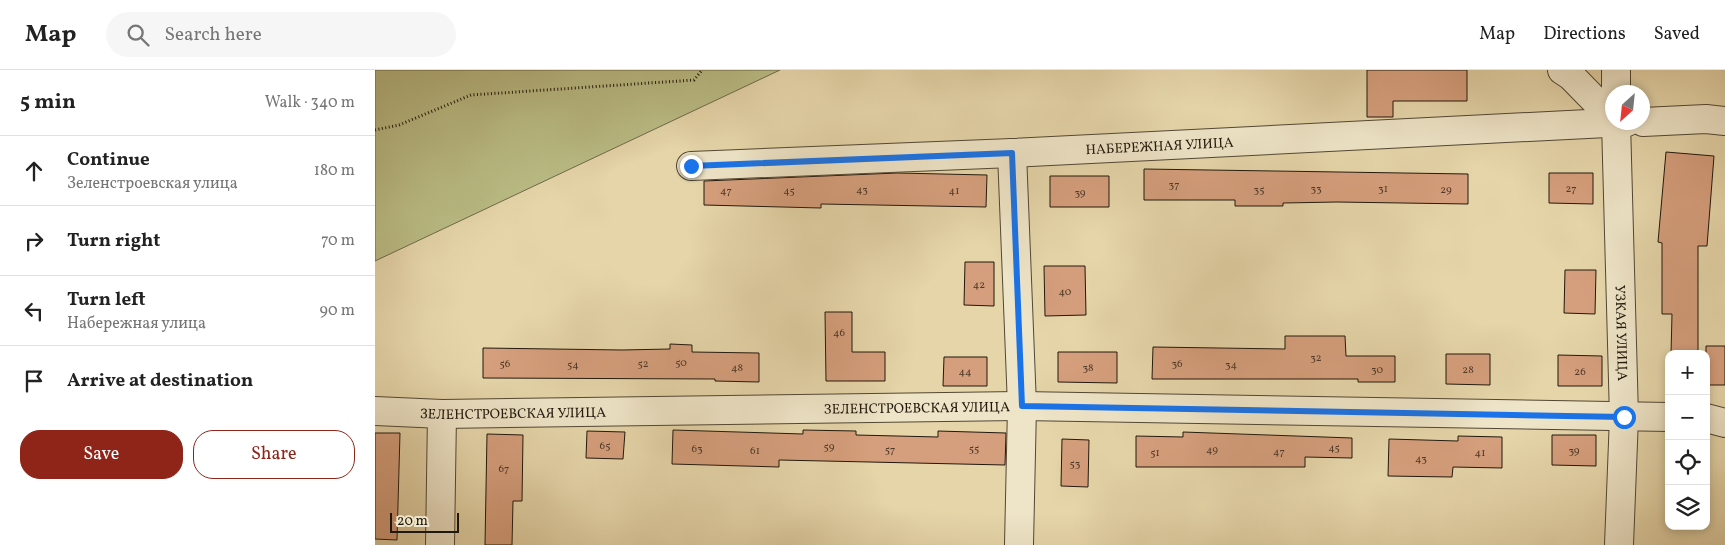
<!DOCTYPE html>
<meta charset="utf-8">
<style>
:root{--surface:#fff;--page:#f6f6f6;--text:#222;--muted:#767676;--line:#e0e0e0;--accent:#8f2418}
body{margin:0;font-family:Vollkorn,serif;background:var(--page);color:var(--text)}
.controls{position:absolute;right:15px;bottom:15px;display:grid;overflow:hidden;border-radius:10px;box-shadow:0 2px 8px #0003}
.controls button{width:45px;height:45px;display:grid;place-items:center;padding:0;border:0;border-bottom:1px solid var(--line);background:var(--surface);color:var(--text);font:25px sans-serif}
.compass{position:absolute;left:1230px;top:15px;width:45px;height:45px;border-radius:50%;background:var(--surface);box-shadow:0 2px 8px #0003;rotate:207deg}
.scale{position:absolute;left:15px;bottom:12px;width:69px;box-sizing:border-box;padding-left:5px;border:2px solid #21180d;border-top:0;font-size:14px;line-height:18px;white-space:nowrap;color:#21180d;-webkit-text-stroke:4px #eee4c7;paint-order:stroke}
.stop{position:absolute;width:15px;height:15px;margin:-11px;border:4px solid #1a73e8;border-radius:50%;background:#fff}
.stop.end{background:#1a73e8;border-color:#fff;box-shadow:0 1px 5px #0008}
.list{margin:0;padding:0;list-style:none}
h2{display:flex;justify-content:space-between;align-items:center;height:65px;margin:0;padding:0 20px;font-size:21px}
h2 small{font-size:16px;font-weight:400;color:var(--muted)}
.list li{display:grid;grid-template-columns:32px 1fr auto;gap:15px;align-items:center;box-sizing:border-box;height:70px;padding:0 20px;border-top:1px solid var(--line)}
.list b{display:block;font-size:19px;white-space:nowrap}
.list p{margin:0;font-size:16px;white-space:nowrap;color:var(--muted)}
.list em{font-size:16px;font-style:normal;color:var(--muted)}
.actions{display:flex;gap:10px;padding:15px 20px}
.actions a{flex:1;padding:11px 0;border:1px solid var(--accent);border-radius:20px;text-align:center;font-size:18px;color:var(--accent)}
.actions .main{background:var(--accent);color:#fff}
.icon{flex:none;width:28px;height:28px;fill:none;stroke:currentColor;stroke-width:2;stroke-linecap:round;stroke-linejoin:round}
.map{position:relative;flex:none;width:1350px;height:475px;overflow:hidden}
header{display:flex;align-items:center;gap:30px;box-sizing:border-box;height:70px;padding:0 25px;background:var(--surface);border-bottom:1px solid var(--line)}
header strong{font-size:24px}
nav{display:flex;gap:28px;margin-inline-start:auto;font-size:18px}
.search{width:350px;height:45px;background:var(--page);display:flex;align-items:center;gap:12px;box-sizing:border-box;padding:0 18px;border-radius:28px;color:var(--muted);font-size:19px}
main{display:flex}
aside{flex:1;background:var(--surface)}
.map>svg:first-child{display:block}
</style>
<header>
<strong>Map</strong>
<div class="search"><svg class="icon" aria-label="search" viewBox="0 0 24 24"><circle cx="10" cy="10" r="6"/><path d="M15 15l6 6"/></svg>Search here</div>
<nav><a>Map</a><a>Directions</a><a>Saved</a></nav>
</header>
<main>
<aside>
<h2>5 min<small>Walk · 340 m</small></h2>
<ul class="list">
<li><svg class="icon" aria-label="ahead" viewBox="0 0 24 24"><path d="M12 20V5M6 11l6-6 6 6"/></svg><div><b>Continue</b><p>Зеленстроевская улица</p></div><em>180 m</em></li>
<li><svg class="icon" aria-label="right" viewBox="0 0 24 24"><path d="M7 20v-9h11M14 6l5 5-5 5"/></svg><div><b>Turn right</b></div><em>70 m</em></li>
<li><svg class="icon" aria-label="left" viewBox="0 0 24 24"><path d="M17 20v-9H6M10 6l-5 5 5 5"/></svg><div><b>Turn left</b><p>Набережная улица</p></div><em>90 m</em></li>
<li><svg class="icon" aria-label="arrive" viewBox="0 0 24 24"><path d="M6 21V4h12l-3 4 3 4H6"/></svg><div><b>Arrive at destination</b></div></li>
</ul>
<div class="actions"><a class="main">Save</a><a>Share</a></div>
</aside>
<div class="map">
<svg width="1350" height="475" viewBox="0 0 1350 475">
<rect width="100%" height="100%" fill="#e5d5a9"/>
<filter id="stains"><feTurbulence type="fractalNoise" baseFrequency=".004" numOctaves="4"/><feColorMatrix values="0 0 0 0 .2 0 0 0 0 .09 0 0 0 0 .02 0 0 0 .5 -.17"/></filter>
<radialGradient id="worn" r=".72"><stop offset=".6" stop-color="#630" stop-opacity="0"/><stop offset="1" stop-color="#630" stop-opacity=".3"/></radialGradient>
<!-- green -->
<path fill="#babc85" stroke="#6e6a49" d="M 0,0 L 405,0 L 0,191 Z"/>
<!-- building -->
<path fill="#d59e7c" stroke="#21180d" d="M 992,0 L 1092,0 L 1092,31 L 1018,31 L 1018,47 L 992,47 Z
M 1291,82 L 1339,86 L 1332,176 L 1323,176 L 1323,284 L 1296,284 L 1297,244 L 1287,244 L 1287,173 L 1283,172 Z
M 769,99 L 1093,104 L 1093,134 L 962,132 L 908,133 L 908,136 L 860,136 L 860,130 L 769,130 Z
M 522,103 L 612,105 L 611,137 L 446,134 L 446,138 L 329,135 L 329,111 Z
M 1174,103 L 1218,103 L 1218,134 L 1174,133 Z
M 675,106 L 734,106 L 734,137 L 675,137 Z
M 590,192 L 619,192 L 619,236 L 589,235 Z
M 669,196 L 710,196 L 711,245 L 670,246 Z
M 1190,200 L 1221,200 L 1220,244 L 1189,243 Z
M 450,242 L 477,242 L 477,282 L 510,282 L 510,311 L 451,311 Z
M 910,266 L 970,266 L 971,286 L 1020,286 L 1020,312 L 983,312 L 983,309 L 777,309 L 778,277 L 910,279 Z
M 295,274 L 317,275 L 317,282 L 384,283 L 384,312 L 340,311 L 340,309 L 108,308 L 108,278 L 247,280 L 295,279 Z
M 1331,276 L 1350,276 L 1350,315 L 1331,315 Z
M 683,282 L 742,282 L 742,313 L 683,312 Z
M 1071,284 L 1115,284 L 1115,315 L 1071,314 Z
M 1183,285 L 1227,286 L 1227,316 L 1183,316 Z
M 569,287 L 612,287 L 612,316 L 568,316 Z
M 298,360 L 428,364 L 428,360 L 481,361 L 481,365 L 563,367 L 563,361 L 631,363 L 630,395 L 404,390 L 404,397 L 297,394 Z
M 212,361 L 250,362 L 248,389 L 211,388 Z
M 808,362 L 977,368 L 977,388 L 930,387 L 930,397 L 761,397 L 761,366 L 808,367 Z
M 0,363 L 25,363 L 22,470 L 0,469 Z
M 112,364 L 148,365 L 147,431 L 138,431 L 137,475 L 110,475 Z
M 1177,365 L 1221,365 L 1221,396 L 1177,395 Z
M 1083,366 L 1127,367 L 1127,398 L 1078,397 L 1077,407 L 1013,406 L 1014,369 L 1083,371 Z
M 687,369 L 714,370 L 713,417 L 686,416 Z"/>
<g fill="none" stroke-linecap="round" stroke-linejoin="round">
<!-- minor casing -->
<g stroke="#524734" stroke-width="30">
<g id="minor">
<path d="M 1187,0 L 1196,6 L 1238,49"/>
<path d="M 1241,0 L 1241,22"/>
<path id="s1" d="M 1241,52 L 1249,347 L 1244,475"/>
<path d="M 1268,52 L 1331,49 L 1350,51"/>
<path d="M 637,83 L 647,336 L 644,475"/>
<path id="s2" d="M 316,96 L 637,83 L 1252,52"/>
<path id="s3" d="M 0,341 L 67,344 L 647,336 L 1294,347"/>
<path d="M 1331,348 L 1350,353"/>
<path d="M 65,475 L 67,344"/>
</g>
</g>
<!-- path -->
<path stroke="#21180d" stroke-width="3" stroke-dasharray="1 2.5" stroke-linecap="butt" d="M 0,60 L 24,55 L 96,25 L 319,10 L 327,0"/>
<!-- minor -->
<use href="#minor" stroke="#eee4c7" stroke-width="28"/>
</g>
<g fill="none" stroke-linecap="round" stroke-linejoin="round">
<!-- route -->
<path stroke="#1a73e8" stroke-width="6" d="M 316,96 L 637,83 L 647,336 L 1249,347"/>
</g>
<g text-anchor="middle" stroke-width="4" stroke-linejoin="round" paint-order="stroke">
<!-- number labels -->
<g font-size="11" fill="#4e3a29">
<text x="799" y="118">37</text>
<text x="941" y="122">33</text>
<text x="1008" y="122">31</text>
<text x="1196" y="122">27</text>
<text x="487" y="123">43</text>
<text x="884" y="123">35</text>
<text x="1071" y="123">29</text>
<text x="351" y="124">47</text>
<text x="414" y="124">45</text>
<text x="579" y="124">41</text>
<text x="705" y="126">39</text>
<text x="604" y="218">42</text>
<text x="690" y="225">40</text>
<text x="464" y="266">46</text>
<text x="941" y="291">32</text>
<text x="306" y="296">50</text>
<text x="130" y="297">56</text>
<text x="268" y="297">52</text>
<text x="802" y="297">36</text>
<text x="198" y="298">54</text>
<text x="856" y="298">34</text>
<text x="362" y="301">48</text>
<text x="713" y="301">38</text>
<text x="1002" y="303">30</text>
<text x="1093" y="303">28</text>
<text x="590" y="305">44</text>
<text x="1205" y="305">26</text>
<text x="230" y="379">65</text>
<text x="454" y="380">59</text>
<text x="959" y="381">45</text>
<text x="322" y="382">63</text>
<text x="599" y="382">55</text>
<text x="515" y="383">57</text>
<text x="837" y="383">49</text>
<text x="380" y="384">61</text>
<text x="1199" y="384">39</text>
<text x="904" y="385">47</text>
<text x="780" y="386">51</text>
<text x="1105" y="386">41</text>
<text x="1046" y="392">43</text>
<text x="700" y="397">53</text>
<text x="129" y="402">67</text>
</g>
<!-- street labels -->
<g font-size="14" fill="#21180d" stroke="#eee4c7">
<text dy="5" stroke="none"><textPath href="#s2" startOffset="469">НАБЕРЕЖНАЯ УЛИЦА</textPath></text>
<text dy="5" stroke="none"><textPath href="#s1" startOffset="211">УЗКАЯ УЛИЦА</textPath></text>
<text dy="5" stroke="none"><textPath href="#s3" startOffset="542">ЗЕЛЕНСТРОЕВСКАЯ УЛИЦА</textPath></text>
<text dy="5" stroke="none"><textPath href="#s3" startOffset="138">ЗЕЛЕНСТРОЕВСКАЯ УЛИЦА</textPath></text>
</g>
</g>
<rect width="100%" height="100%" filter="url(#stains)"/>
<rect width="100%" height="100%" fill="url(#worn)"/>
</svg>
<div class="controls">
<button>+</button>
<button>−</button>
<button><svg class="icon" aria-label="locate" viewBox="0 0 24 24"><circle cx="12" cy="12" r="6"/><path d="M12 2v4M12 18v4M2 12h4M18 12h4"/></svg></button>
<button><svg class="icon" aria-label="layers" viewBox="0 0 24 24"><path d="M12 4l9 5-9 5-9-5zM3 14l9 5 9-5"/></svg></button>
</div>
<svg class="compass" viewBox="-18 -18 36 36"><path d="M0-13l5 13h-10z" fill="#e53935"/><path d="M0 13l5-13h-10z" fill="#767676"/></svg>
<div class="scale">20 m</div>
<div class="stop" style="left:1249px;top:347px"></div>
<div class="stop end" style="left:316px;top:96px"></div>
</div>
</main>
